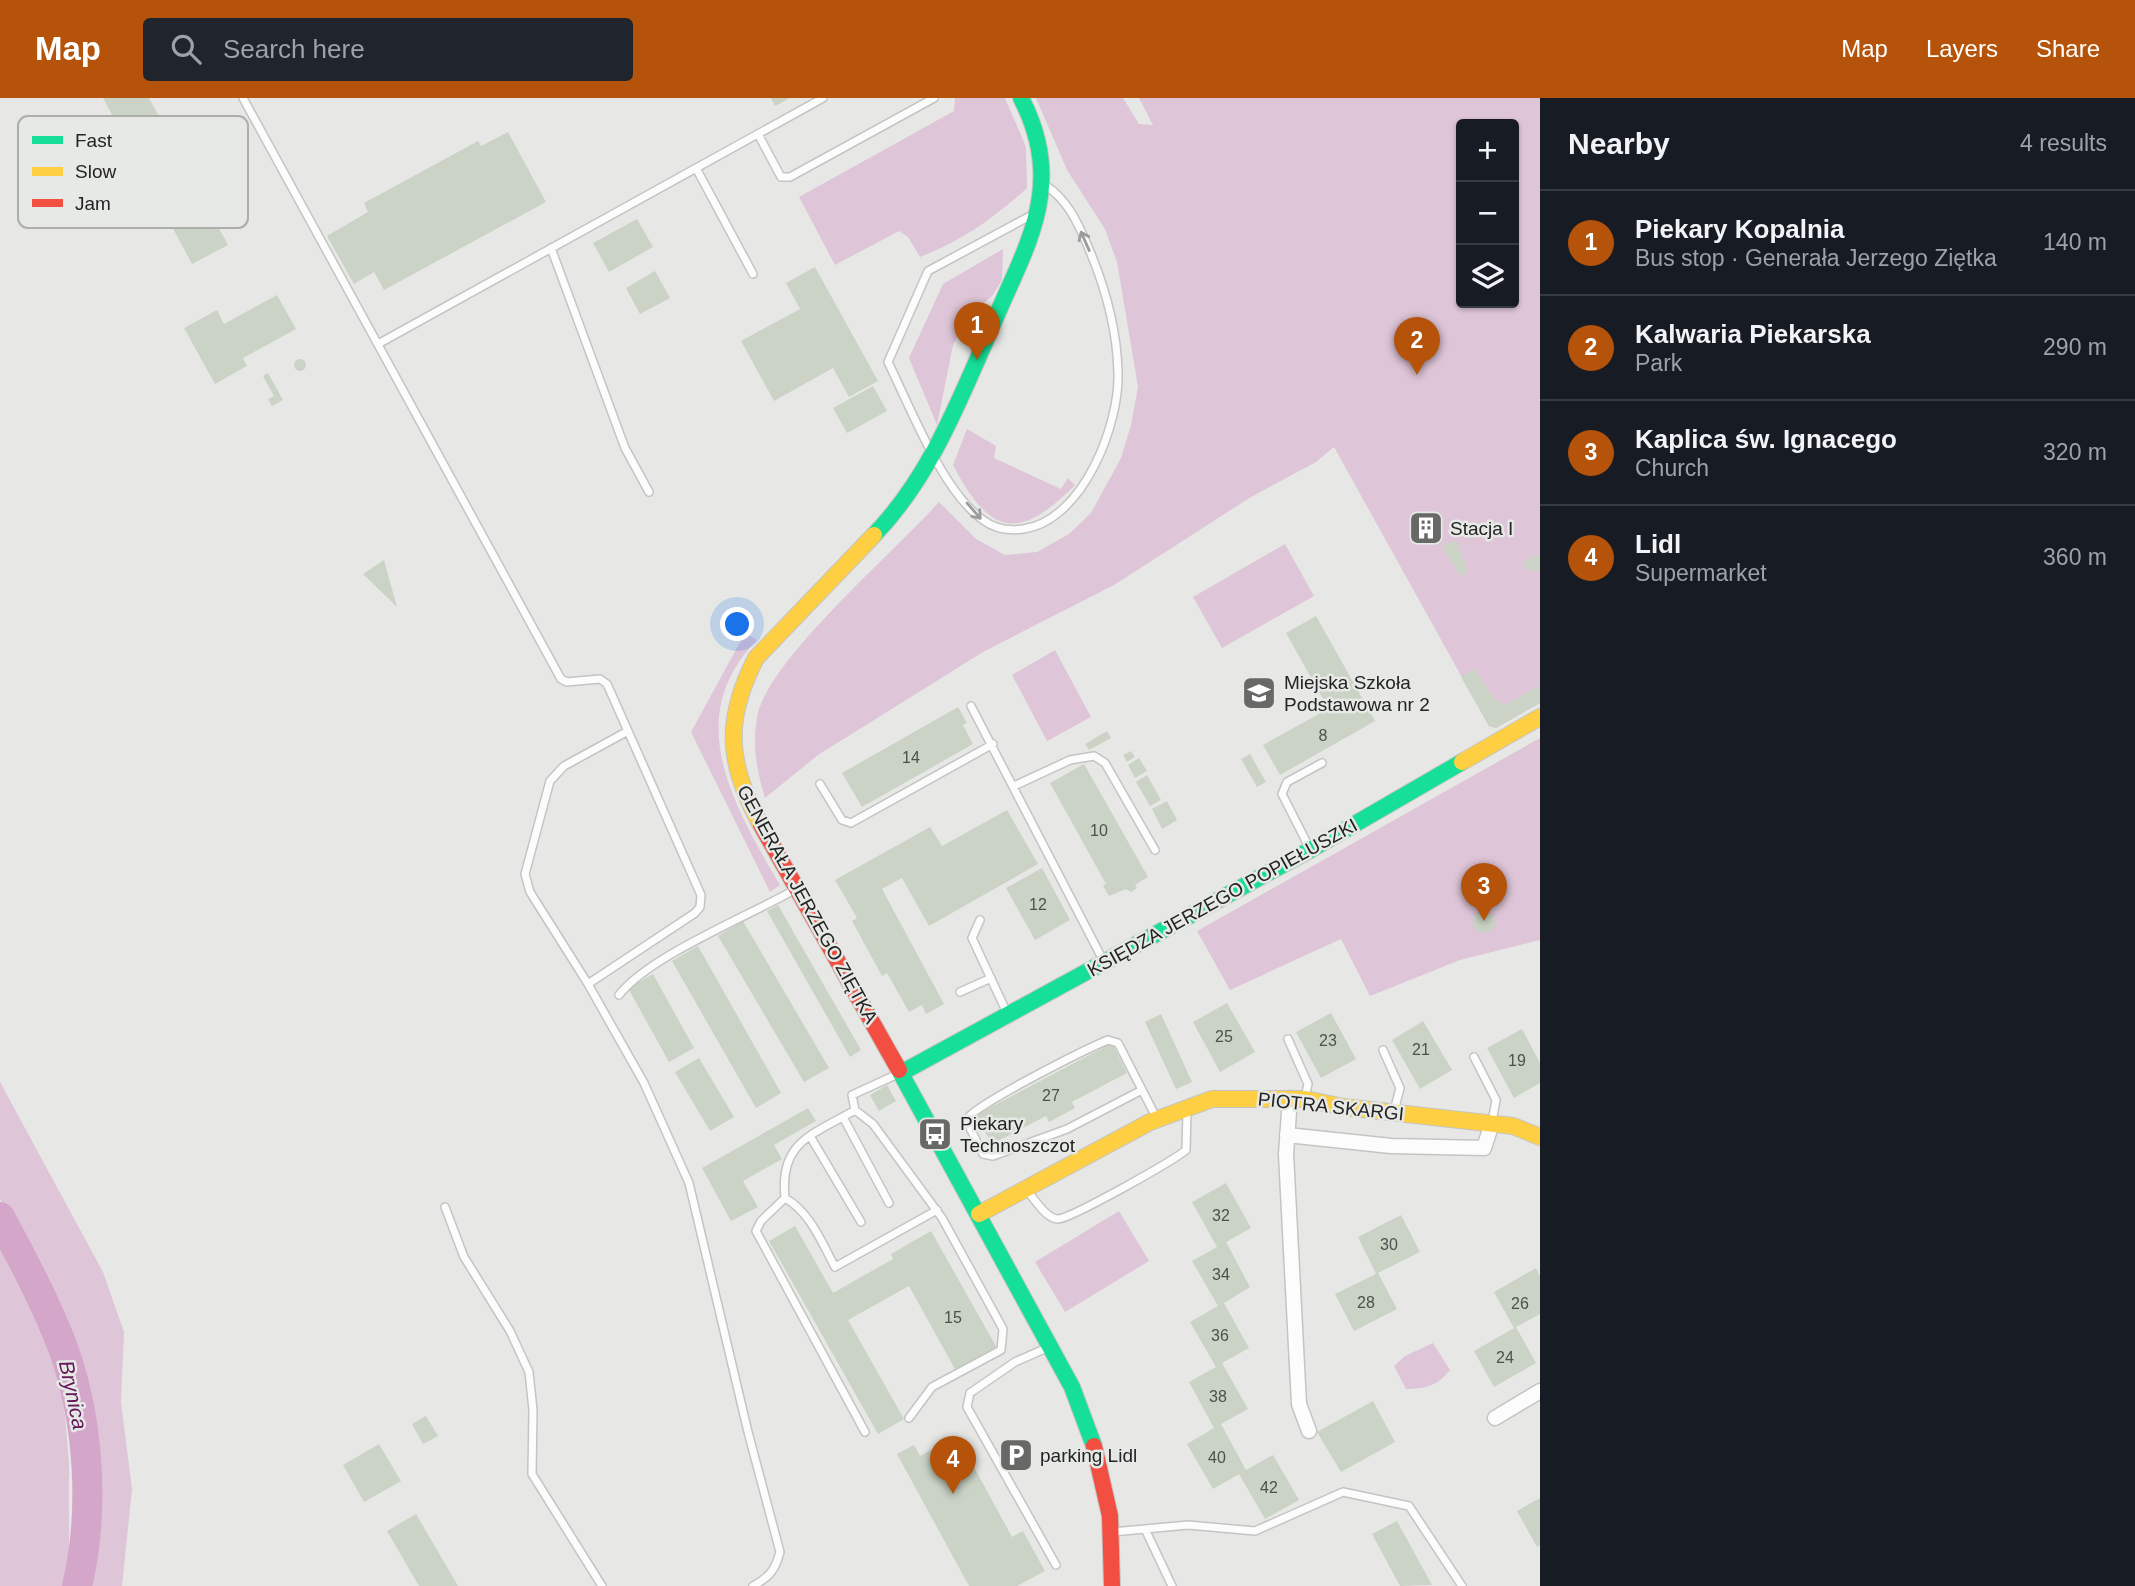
<!DOCTYPE html>
<meta charset="utf-8">
<style>
:root{--surface:#171b24;--page:#20242c;--text:#f1f3f6;--muted:#9ea1a6;--line:#363941;--accent:#b45309}
body{margin:0;font-family:Helvetica,sans-serif;background:var(--page);color:var(--text)}
.controls{position:absolute;right:21px;top:21px;display:grid;overflow:hidden;border-radius:7px;box-shadow:0 2px 5px #0004}
.controls button{width:63px;height:63px;display:grid;place-items:center;padding:0;border:0;border-bottom:2px solid var(--line);background:var(--surface);color:var(--text);font:35px sans-serif}
.you{position:absolute;left:738px;top:527px;width:24px;height:24px;margin:-18px;border:5px solid #fff;border-radius:50%;background:#1a73e8;box-shadow:0 0 0 10px #1a73e833}
.badge{display:grid;place-items:center;width:46px;height:46px;border-radius:50%;background:var(--accent);color:#fff;font-size:23px;font-weight:700}
.pin{position:absolute;translate:-50% -58px;filter:drop-shadow(0 2px 4px #0008)}
.pin::after{content:'';position:absolute;top:37px;width:24px;height:21px;background:inherit;clip-path:polygon(0 0,100% 0,50% 100%)}
.list{margin:0;padding:0;list-style:none}
h2{display:flex;justify-content:space-between;align-items:center;height:91px;margin:0;padding:0 28px;font-size:30px}
h2 small{font-size:23px;font-weight:400;color:var(--muted)}
.list li{display:grid;grid-template-columns:46px 1fr auto;gap:21px;align-items:center;box-sizing:border-box;height:105px;padding:0 28px;border-top:2px solid var(--line)}
.list b{display:block;font-size:26px;white-space:nowrap}
.list p{margin:0;font-size:23px;white-space:nowrap;color:var(--muted)}
.list em{font-size:23px;font-style:normal;color:var(--muted)}
.icon{flex:none;width:38px;height:38px;fill:none;stroke:currentColor;stroke-width:2;stroke-linecap:round;stroke-linejoin:round}
.map{position:relative;flex:none;width:1540px;height:1488px;overflow:hidden}
header{display:flex;align-items:center;gap:42px;box-sizing:border-box;height:98px;padding:0 35px;background:var(--accent);color:#fff}
header strong{font-size:33px}
nav{display:flex;gap:38px;margin-inline-start:auto;font-size:24px}
.search{width:490px;height:63px;background:var(--page);display:flex;align-items:center;gap:18px;box-sizing:border-box;padding:0 24px;border-radius:7px;color:var(--muted);font-size:26px}
main{display:flex}
aside{flex:1;background:var(--surface)}
.map>svg:first-child{display:block}
</style>
<header>
<strong>Map</strong>
<div class="search"><svg class="icon" aria-label="search" viewBox="0 0 24 24"><circle cx="10" cy="10" r="6"/><path d="M15 15l6 6"/></svg>Search here</div>
<nav><a>Map</a><a>Layers</a><a>Share</a></nav>
</header>
<main>
<div class="map">
<svg width="1540" height="1488" viewBox="0 0 1540 1488">
<rect width="100%" height="100%" fill="#e7e8e6"/>
<!-- green -->
<path fill="#dec5d7" fill-rule="evenodd" d="M 955,0 L 1005,0 L 1026,49 L 1027,90 C 994,120 962,143 920,159 L 908,139 L 899,133 L 835,167 L 799,99 L 954,13 Z
M 1036,0 L 1123,0 L 1139,26 L 1153,27 L 1139,0 L 1540,0 L 1540,605 L 1496,630 L 1489,628 L 1334,349 L 1316,364 L 1251,399 L 1114,487 L 983,554 L 818,657 L 765,700 C 757,673 752,649 757,620 C 765,564 897,452 939,404 L 976,441 L 1005,457 L 1037,454 L 1069,436 L 1091,415 L 1121,360 L 1131,327 L 1138,289 L 1117,164 L 1105,131 L 1067,72 ZM 1461,26 L 1514,26 L 1514,205 L 1461,205 Z
M 1003,151 L 1002,182 L 992,198 L 967,220 L 953,247 L 937,327 L 909,260 L 943,186 Z
M 967,331 L 996,348 L 994,360 L 1061,391 L 1068,380 L 1075,387 C 1019,444 990,438 953,367 Z
M 1285,446 L 1314,498 L 1222,550 L 1193,499 Z
M 745,535 L 757,542 C 680,620 735,710 780,787 L 770,794 L 691,634 Z
M 1055,552 L 1091,619 L 1047,643 L 1012,577 Z
M 1540,640 L 1540,842 L 1460,862 L 1370,898 L 1341,841 L 1230,892 L 1197,833 Z
M 0,984 L 103,1174 L 124,1234 L 121,1304 L 132,1391 L 122,1488 L 84,1488 L 93,1387 L 76,1270 L 45,1183 L 0,1101 Z
M 1119,1113 L 1149,1163 L 1065,1214 L 1035,1164 Z
M 0,1147 L 39,1221 L 62,1281 L 69,1366 L 69,1459 L 62,1488 L 0,1488 Z
M 1433,1245 L 1450,1272 C 1437,1288 1426,1291 1406,1291 L 1394,1268 L 1405,1258 Z"/>
<g fill="none" stroke-linecap="round" stroke-linejoin="round">
<!-- river -->
<path stroke="#d4a6c9" stroke-width="30" d="M 0,1119 C 23,1162 46,1205 63,1250 C 89,1322 95,1413 77,1488"/>
</g>
<!-- building -->
<path fill="#cad3c5" d="M 103,0 L 149,0 L 228,147 L 192,166 Z
M 771,0 L 790,0 L 775,8 Z
M 508,34 L 546,104 L 384,192 L 374,174 L 354,186 L 327,138 L 368,114 L 364,105 L 478,43 L 481,48 Z
M 637,121 L 653,149 L 609,174 L 593,145 Z
M 815,169 L 878,283 L 849,299 L 833,270 L 774,303 L 741,243 L 800,211 L 786,185 Z
M 655,173 L 670,200 L 640,216 L 626,190 Z
M 277,197 L 296,231 L 243,260 L 247,268 L 215,286 L 184,230 L 217,212 L 224,226 Z
M294 267a6 6 0 1 1 12 0a6 6 0 1 1-12 0Z
M 268,275 L 283,302 L 272,308 L 268,301 L 274,298 L 263,278 Z
M 873,288 L 887,313 L 847,335 L 833,310 Z
M 1432,419 L 1438,436 L 1424,440 L 1423,445 L 1421,439 L 1416,444 L 1417,426 Z
M 1456,442 L 1468,474 L 1460,478 L 1442,448 Z
M 1536,457 L 1540,459 L 1540,472 L 1533,474 L 1531,471 L 1526,472 L 1523,464 Z
M 384,462 L 397,509 L 363,476 Z
M 1316,518 L 1375,623 L 1280,677 L 1263,647 L 1326,612 L 1320,603 L 1323,601 L 1286,535 Z
M 1475,571 L 1496,604 L 1496,601 L 1505,607 L 1539,588 L 1540,605 L 1496,630 L 1489,628 L 1461,579 Z
M 958,609 L 967,625 L 963,627 L 973,646 L 862,709 L 842,675 Z
M 1107,633 L 1111,640 L 1089,652 L 1085,646 Z
M 1131,653 L 1135,659 L 1127,664 L 1123,657 Z
M 1250,656 L 1266,684 L 1257,689 L 1241,661 Z
M 1139,660 L 1147,673 L 1135,680 L 1128,667 Z
M 1084,666 L 1148,779 L 1135,787 L 1137,790 L 1131,794 L 1126,791 L 1109,798 L 1103,788 L 1106,786 L 1050,685 Z
M 1147,677 L 1161,702 L 1150,708 L 1136,684 Z
M 1167,703 L 1177,722 L 1162,731 L 1152,711 Z
M 1007,712 L 1038,766 L 929,828 L 902,780 L 882,791 L 944,906 L 926,916 L 922,907 L 909,914 L 887,875 L 882,878 L 852,823 L 857,820 L 835,782 L 930,729 L 942,748 Z
M 1042,770 L 1070,822 L 1035,842 L 1006,790 Z
M 778,807 L 861,952 L 850,959 L 767,813 Z
M1473 824a11 11 0 1 1 22 0a11 11 0 1 1-22 0Z
M 743,823 L 829,970 L 804,984 L 718,838 Z
M 698,848 L 781,995 L 756,1010 L 672,863 Z
M 653,876 L 694,950 L 669,964 L 628,890 Z
M 1227,905 L 1255,954 L 1220,974 L 1193,924 Z
M 1331,915 L 1356,961 L 1321,980 L 1296,934 Z
M 1161,916 L 1192,984 L 1176,991 L 1145,924 Z
M 1423,923 L 1452,972 L 1420,991 L 1392,942 Z
M 1522,931 L 1540,965 L 1540,985 L 1514,1000 L 1487,950 Z
M 1112,945 L 1127,975 L 1072,1004 L 1075,1010 L 1049,1024 L 1046,1018 L 992,1046 L 976,1017 Z
M 699,960 L 734,1019 L 710,1033 L 675,974 Z
M 887,987 L 896,1003 L 879,1013 L 870,997 Z
M 808,1010 L 816,1023 L 774,1047 L 782,1061 L 743,1083 L 758,1109 L 731,1123 L 702,1070 Z
M 1226,1085 L 1251,1130 L 1226,1144 L 1250,1189 L 1224,1205 L 1249,1250 L 1222,1265 L 1248,1311 L 1221,1326 L 1246,1372 L 1273,1357 L 1299,1402 L 1265,1421 L 1239,1376 L 1213,1391 L 1187,1346 L 1214,1330 L 1189,1284 L 1216,1269 L 1190,1224 L 1218,1208 L 1192,1163 L 1217,1149 L 1192,1104 Z
M 1401,1117 L 1420,1154 L 1378,1175 L 1397,1211 L 1354,1233 L 1335,1196 L 1376,1176 L 1358,1139 Z
M 795,1128 L 833,1195 L 893,1161 L 891,1156 L 931,1133 L 997,1250 L 956,1273 L 909,1188 L 848,1222 L 904,1321 L 878,1336 L 769,1143 Z
M 1536,1170 L 1540,1178 L 1540,1216 L 1516,1229 L 1536,1265 L 1494,1289 L 1474,1253 L 1514,1230 L 1494,1194 Z
M 1373,1303 L 1395,1344 L 1341,1374 L 1317,1334 Z
M 426,1318 L 438,1338 L 423,1346 L 412,1326 Z
M 957,1338 L 1012,1439 L 1023,1433 L 1045,1473 L 1017,1488 L 969,1488 L 897,1356 L 914,1347 L 920,1358 Z
M 379,1346 L 401,1383 L 364,1404 L 343,1367 Z
M 1540,1400 L 1540,1447 L 1537,1449 L 1517,1413 Z
M 416,1416 L 458,1488 L 419,1488 L 387,1433 Z
M 1397,1423 L 1432,1487 L 1400,1488 L 1372,1436 Z"/>
<g fill="none" stroke-linecap="round" stroke-linejoin="round">
<!-- lane casing -->
<g stroke="#c4c5c3" stroke-width="10">
<path id="lane" d="M 243,0 L 561,581 L 567,584 L 600,581 L 607,586 L 701,797 L 700,809 L 695,815 L 588,886
M 758,36 L 781,79 L 790,79 L 934,0
M 696,70 L 753,176
M 1032,117 L 928,173 L 888,264 C 910,309 943,394 983,422 C 995,431 1009,433 1023,431 C 1083,423 1120,326 1118,274 C 1117,231 1105,189 1089,151 C 1078,125 1068,102 1045,87
M 551,150 L 625,350 L 649,394
M 378,246 L 823,0
M 971,608 L 1104,864
M 628,633 L 564,668 L 550,683 L 525,776 L 530,794 L 588,886 L 644,985 L 689,1085 L 748,1334 L 780,1454 C 775,1473 769,1479 753,1488
M 820,686 L 842,722 L 851,725 L 993,646
M 1014,688 L 1070,662 L 1094,658 L 1105,665 L 1155,752
M 1310,751 L 1282,696 L 1287,684 L 1322,665
M 980,822 L 972,840 L 1007,915
M 960,894 L 991,880
M 619,897 C 649,858 749,818 796,791
M 1288,941 L 1308,986 L 1305,1000
M 1383,952 L 1400,990 L 1394,1013
M 1474,959 L 1496,1002 L 1492,1024
M 1142,992 L 1067,1031 L 993,1058 L 983,1056 L 966,1022 C 974,1007 1086,951 1108,942 L 1118,945 L 1157,1021
M 855,1012 L 873,1026 L 942,1120 L 1003,1231 L 1001,1252 L 932,1289 L 909,1320
M 843,1019 L 889,1105
M 810,1038 L 861,1124
M 1027,1093 C 1035,1101 1046,1121 1058,1121 C 1072,1120 1173,1063 1186,1052 L 1187,1012
M 785,1100 C 810,1114 822,1145 835,1169 L 937,1112
M 445,1109 L 464,1159 L 510,1233 L 529,1274 L 533,1312 L 532,1376 L 602,1488
M 1049,1249 L 1015,1264 L 970,1295 L 967,1309 L 1056,1467
M 865,1334 L 756,1133 L 761,1123 L 785,1100 C 779,1043 813,1037 855,1012 L 852,997 L 900,975
M 1145,1431 L 1188,1427 L 1255,1433 L 1343,1394 L 1409,1408 L 1462,1488
M 1112,1434 L 1145,1431 L 1172,1488"/>
</g>
<!-- street casing -->
<g stroke="#c4c5c3" stroke-width="17">
<path id="street" d="M 1290,1000 L 1286,1056 L 1299,1306 L 1309,1333
M 1287,1037 L 1391,1048 L 1484,1050 L 1492,1025
M 1495,1320 L 1540,1293"/>
</g>
<!-- fast casing -->
<g stroke="#c4c5c3" stroke-width="18">
<path id="fast" d="M 874,437 C 933,376 962,295 996,219 C 1012,181 1035,139 1040,98 C 1045,63 1037,31 1021,0
M 899,972 L 1072,1289 L 1094,1348
M 901,975 L 1310,752 L 1462,664"/>
</g>
<!-- slow casing -->
<g stroke="#c4c5c3" stroke-width="18">
<path id="slow" d="M 1462,664 L 1540,619
M 761,727 C 727,666 724,622 756,560 L 874,437
M 979,1116 L 1150,1024 L 1212,1001 L 1305,1001 L 1344,1009 L 1513,1028 L 1540,1039"/>
</g>
<!-- jam casing -->
<g stroke="#c4c5c3" stroke-width="18">
<path id="jam" d="M 761,727 L 899,972
M 1094,1348 L 1110,1418 L 1112,1488"/>
</g>
<!-- lane -->
<use href="#lane" stroke="#fbfcfb" stroke-width="7"/>
<!-- street -->
<use href="#street" stroke="#fbfcfb" stroke-width="14"/>
<!-- fast -->
<use href="#fast" stroke="#16e098" stroke-width="16"/>
<!-- slow -->
<use href="#slow" stroke="#ffcf43" stroke-width="16"/>
<!-- jam -->
<use href="#jam" stroke="#f24e42" stroke-width="16"/>
</g>
<!-- one-way arrows -->
<defs><path id="oneway-shaft" d="M-6 0H5M1.5-3L5.5 0L1.5 3" fill="none" stroke-width="1.6" stroke-linecap="round" stroke-linejoin="round" transform="scale(1.75)"/></defs>
<g stroke="#9a9b9a">
<use href="#oneway-shaft" transform="translate(1085 143) rotate(-114)"/>
<use href="#oneway-shaft" transform="translate(974 413) rotate(49)"/>
</g>
<!-- icons -->
<defs>
<g id="building-square" transform="scale(1.75)"><rect x="-9" y="-9" width="18" height="18" rx="4" fill="#686967" stroke="#e6e9e5"/><path d="M-4-6H4V6H1V3H-1V6H-4ZM-2.5-4.3h1.7v1.8h-1.7ZM.8-4.3h1.7v1.8H.8ZM-2.5-1h1.7V.8h-1.7ZM.8-1h1.7V.8H.8Z" fill="#fff"/></g>
<g id="school-square" transform="scale(1.75)"><rect x="-9" y="-9" width="18" height="18" rx="4" fill="#686967" stroke="#e6e9e5"/><path d="M0-5L7-2L0 1L-7-2ZM-4 1L0 2.5L4 1V4Q0 6-4 4Z" fill="#fff"/></g>
<g id="bus-square" transform="scale(1.75)"><rect x="-9" y="-9" width="18" height="18" rx="4" fill="#686967" stroke="#e6e9e5"/><path d="M-5-6H5V4H4V6H2V4H-2V6H-4V4H-5ZM-3.5-4V0h7V-4ZM-3.5 1.2v1.5H-2V1.2ZM2 1.2v1.5H3.5V1.2Z" fill="#fff"/></g>
<g id="parking-square" transform="scale(1.75)"><rect x="-9" y="-9" width="18" height="18" rx="4" fill="#686967" stroke="#e6e9e5"/><path d="M-3.5-5.5H1a3.5 3.5 0 0 1 0 7H-1V5.5H-3.5ZM-1-3.4V-.6H.8a1.4 1.4 0 0 0 0-2.8Z" fill="#fff"/></g>
</defs>
<g fill-rule="evenodd">
<use href="#building-square" x="1426" y="430"/>
<use href="#school-square" x="1259" y="595"/>
<use href="#bus-square" x="935" y="1036"/>
<use href="#parking-square" x="1016" y="1357"/>
</g>
<g text-anchor="middle" stroke-width="5" stroke-linejoin="round" paint-order="stroke">
<!-- number labels -->
<g font-size="16" fill="#4d504c">
<text x="1323" y="643">8</text>
<text x="911" y="665">14</text>
<text x="1099" y="738">10</text>
<text x="1038" y="812">12</text>
<text x="1224" y="944">25</text>
<text x="1328" y="948">23</text>
<text x="1421" y="957">21</text>
<text x="1517" y="968">19</text>
<text x="1051" y="1003">27</text>
<text x="1221" y="1123">32</text>
<text x="1389" y="1152">30</text>
<text x="1221" y="1182">34</text>
<text x="1366" y="1210">28</text>
<text x="1520" y="1211">26</text>
<text x="953" y="1225">15</text>
<text x="1220" y="1243">36</text>
<text x="1505" y="1265">24</text>
<text x="1218" y="1304">38</text>
<text x="1217" y="1365">40</text>
<text x="1269" y="1395">42</text>
</g>
<!-- poi labels -->
<g font-size="19" fill="#232423" stroke="#e6e9e5" text-anchor="start">
<text x="1450" y="437">Stacja I</text>
<text x="1284" y="591">Miejska Szkoła<tspan x="1284" dy="22">Podstawowa nr 2</tspan></text>
<text x="960" y="1032">Piekary<tspan x="960" dy="22">Technoszczot</tspan></text>
<text x="1040" y="1364">parking Lidl</text>
</g>
<!-- street labels -->
<g font-size="19" fill="#232423" stroke="#e6e9e5">
<text transform="translate(1222 799) rotate(-29)" y="7">KSIĘDZA JERZEGO POPIEŁUSZKI</text>
<text transform="translate(808 806) rotate(61)" y="7">GENERAŁA JERZEGO ZIĘTKA</text>
<text transform="translate(1331 1008) rotate(6)" y="7">PIOTRA SKARGI</text>
</g>
<!-- water labels -->
<g font-size="21" font-style="italic" fill="#651759" stroke="#e6e9e5">
<text transform="translate(73 1297) rotate(78)" y="7">Brynica</text>
</g>
</g>
<!-- legend -->
<rect x="18" y="18" width="230" height="112" rx="10" fill="#e6e9e5" stroke="#acaeab" stroke-width="2"/>
<rect x="32" y="38" width="31" height="8" fill="#16e098"/>
<rect x="32" y="69" width="31" height="9" fill="#ffcf43"/>
<rect x="32" y="101" width="31" height="8" fill="#f24e42"/>
<g font-size="19" fill="#232423">
<text x="75" y="49">Fast</text>
<text x="75" y="80">Slow</text>
<text x="75" y="112">Jam</text>
</g>
</svg>
<div class="controls">
<button>+</button>
<button>−</button>
<button><svg class="icon" aria-label="layers" viewBox="0 0 24 24"><path d="M12 4l9 5-9 5-9-5zM3 14l9 5 9-5"/></svg></button>
</div>
<div class="you"></div>
<div class="pin badge" style="left:977px;top:262px">1</div>
<div class="pin badge" style="left:1417px;top:277px">2</div>
<div class="pin badge" style="left:1484px;top:823px">3</div>
<div class="pin badge" style="left:953px;top:1396px">4</div>
</div>
<aside>
<h2>Nearby<small>4 results</small></h2>
<ul class="list">
<li><span class="badge">1</span><div><b>Piekary Kopalnia</b><p>Bus stop · Generała Jerzego Ziętka</p></div><em>140 m</em></li>
<li><span class="badge">2</span><div><b>Kalwaria Piekarska</b><p>Park</p></div><em>290 m</em></li>
<li><span class="badge">3</span><div><b>Kaplica św. Ignacego</b><p>Church</p></div><em>320 m</em></li>
<li><span class="badge">4</span><div><b>Lidl</b><p>Supermarket</p></div><em>360 m</em></li>
</ul>
</aside>
</main>
